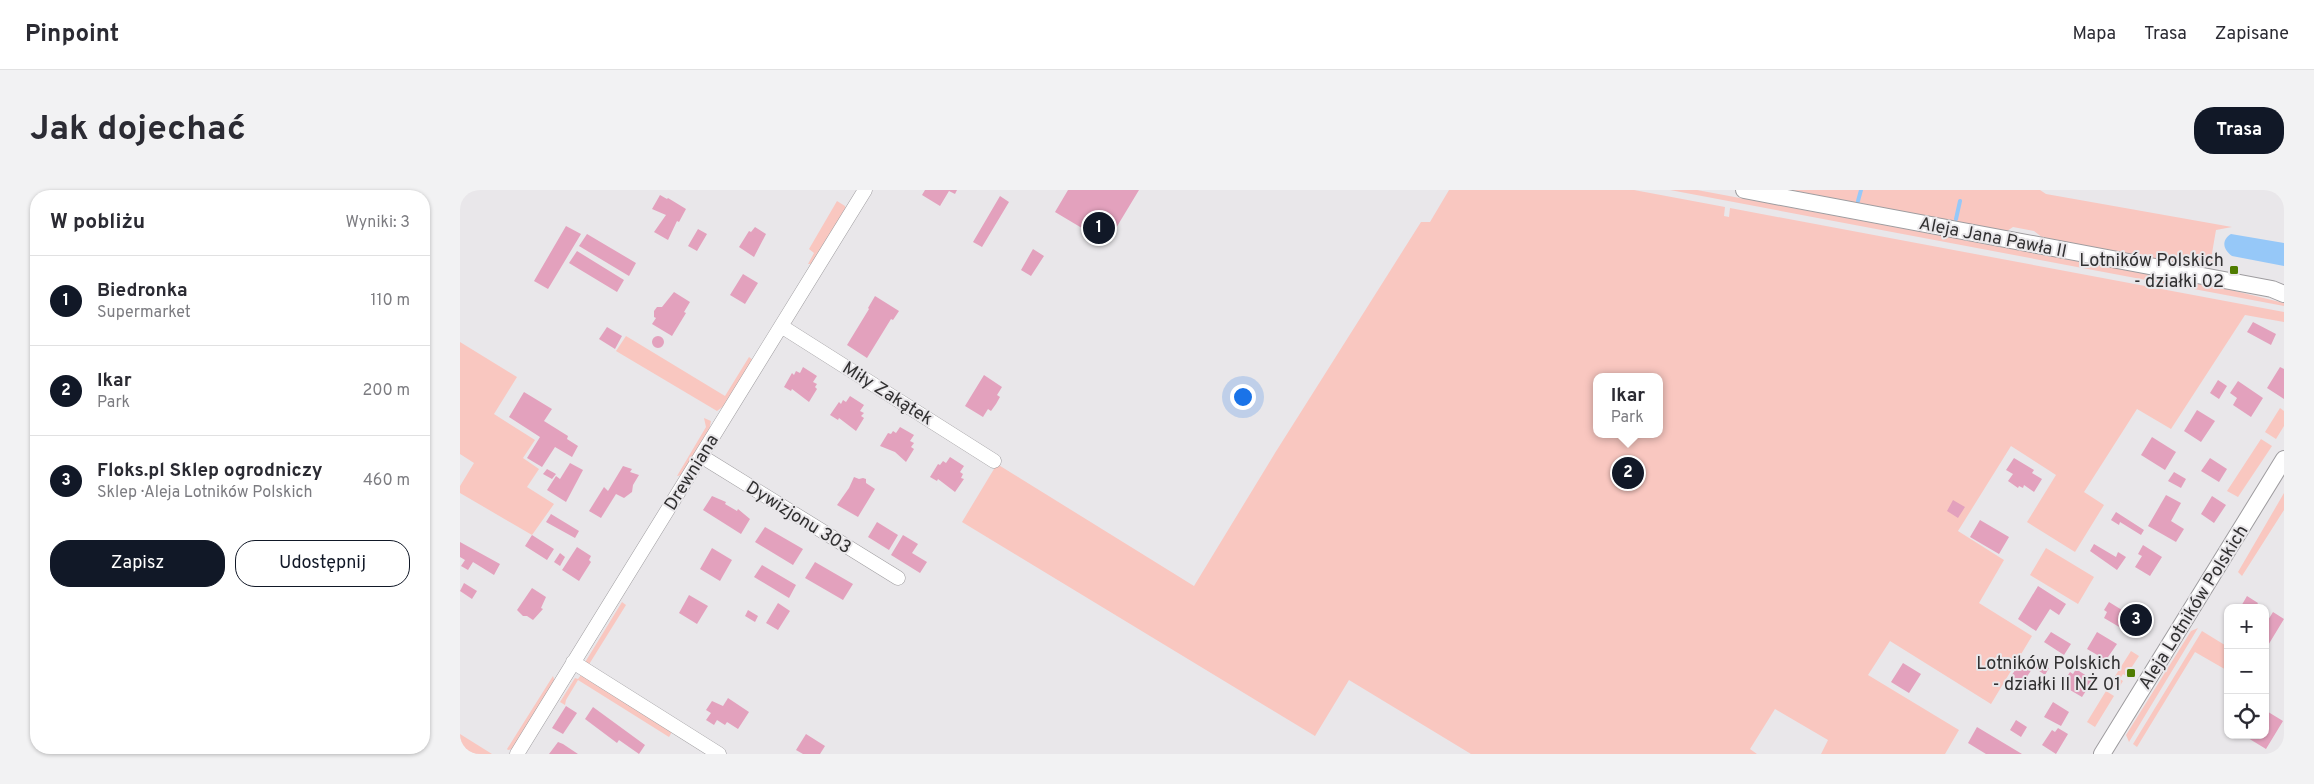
<!DOCTYPE html>
<html lang="pl">
<meta charset="utf-8">
<style>
:root{--surface:#fff;--page:#f2f2f3;--text:#2b2b33;--muted:#7c7c81;--line:#e1e1e2;--accent:#111827}
body{margin:0;font-family:Overpass,sans-serif;background:var(--page);color:var(--text)}
.controls{position:absolute;right:15px;bottom:15px;display:grid;overflow:hidden;border-radius:10px;box-shadow:0 1px 4px #0004}
.controls button{width:45px;height:45px;display:grid;place-items:center;padding:0;border:0;border-bottom:1px solid var(--line);background:var(--surface);color:var(--text);font:25px sans-serif}
.you{position:absolute;left:782px;top:206px;width:18px;height:18px;margin:-12px;border:4px solid #fff;border-radius:50%;background:#1a73e8;box-shadow:0 0 0 8px #1a73e833}
.badge{display:grid;place-items:center;width:32px;height:32px;border-radius:50%;background:var(--accent);color:#fff;font-size:16px;font-weight:700}
.pin{position:absolute;translate:-50% -50%;border:2px solid #fff;box-shadow:0 1px 5px #0006}
.popup{position:absolute;left:1133px;top:183px;width:70px;height:65px;box-sizing:border-box;display:grid;place-content:center;border-radius:10px;background:var(--surface);filter:drop-shadow(0 1px 4px #0005);font-size:16px;white-space:nowrap;color:var(--muted)}
.popup b{font-size:19px;color:var(--text)}
.popup::after{content:'';position:absolute;left:50%;top:100%;margin-left:-10px;border:10px solid transparent;border-top-color:var(--surface)}
.list{margin:0;padding:0;list-style:none}
h2{display:flex;justify-content:space-between;align-items:center;height:65px;margin:0;padding:0 20px;font-size:21px}
h2 small{font-size:16px;font-weight:400;color:var(--muted)}
.list li{display:grid;grid-template-columns:32px 1fr auto;gap:15px;align-items:center;box-sizing:border-box;height:90px;padding:0 20px;border-top:1px solid var(--line)}
.list b{display:block;font-size:19px;white-space:nowrap}
.list p{margin:0;font-size:16px;white-space:nowrap;color:var(--muted)}
.list em{font-size:16px;font-style:normal;color:var(--muted)}
.actions{display:flex;gap:10px;padding:15px 20px}
.actions a{flex:1;padding:11px 0;border:1px solid var(--accent);border-radius:20px;text-align:center;font-size:18px;color:var(--accent)}
.actions .main{background:var(--accent);color:#fff}
.icon{flex:none;width:28px;height:28px;fill:none;stroke:currentColor;stroke-width:2;stroke-linecap:round;stroke-linejoin:round}
.map{position:relative;flex:none;width:1824px;height:564px;overflow:hidden;border-radius:20px}
header{display:flex;align-items:center;gap:30px;box-sizing:border-box;height:70px;padding:0 25px;background:var(--surface);border-bottom:1px solid var(--line)}
header strong{font-size:24px}
nav{display:flex;gap:28px;margin-inline-start:auto;font-size:18px}
.intro{display:flex;align-items:center;justify-content:space-between;box-sizing:border-box;height:120px;padding:0 30px}
h1{margin:0;font-size:35px}
.button{padding:12px 22px;border-radius:20px;background:var(--accent);color:#fff;font-size:18px;font-weight:700}
main{display:flex;gap:30px;padding:0 30px}
aside{flex:1;background:var(--surface);border-radius:20px;box-shadow:0 1px 4px #0004}
.map>svg:first-child{display:block}
</style>
<header>
<strong>Pinpoint</strong>
<nav><a>Mapa</a><a>Trasa</a><a>Zapisane</a></nav>
</header>
<div class="intro"><h1>Jak dojechać</h1><a class="button">Trasa</a></div>
<main>
<aside>
<h2>W pobliżu<small>Wyniki: 3</small></h2>
<ul class="list">
<li><span class="badge">1</span><div><b>Biedronka</b><p>Supermarket</p></div><em>110 m</em></li>
<li><span class="badge">2</span><div><b>Ikar</b><p>Park</p></div><em>200 m</em></li>
<li><span class="badge">3</span><div><b>Floks.pl Sklep ogrodniczy</b><p>Sklep · Aleja Lotników Polskich</p></div><em>460 m</em></li>
</ul>
<div class="actions"><a class="main">Zapisz</a><a>Udostępnij</a></div>
</aside>
<div class="map">
<svg width="1824" height="564" viewBox="0 0 1824 564">
<rect width="100%" height="100%" fill="#e9e7ea"/>
<!-- green -->
<path fill="#f9c7c0" fill-rule="evenodd" d="M 989,0 L 1174,0 L 1265,17 L 1264,26 L 1269,27 L 1270,18 L 1824,122 L 1824,132 L 1785,125 L 1711,239 L 1677,219 L 1624,302 L 1644,315 L 1615,362 L 1567,332 L 1596,285 L 1551,256 L 1498,341 L 1544,370 L 1519,413 L 1572,446 L 1531,514 L 1430,451 L 1408,485 L 1499,540 L 1485,564 L 1361,564 L 1368,550 L 1315,519 L 1290,559 L 1297,564 L 1011,564 L 889,490 L 855,546 L 502,332 L 537,274 L 734,396 L 815,263 L 961,32 L 970,32 ZM 1137,187 L 1199,187 L 1199,244 L 1137,244 Z
M 1210,0 L 1237,0 L 1771,100 L 1824,113 L 1824,116 Z
M 1331,0 L 1580,0 L 1586,4 L 1772,37 L 1756,40 L 1751,69 L 1754,70 L 1753,74 L 1715,73 L 1583,48 L 1574,41 L 1553,37 L 1547,41 Z
M 377,11 L 385,16 L 386,20 L 352,74 L 348,74 L 354,63 L 349,59 Z
M 166,146 L 265,206 L 289,167 L 293,170 L 265,215 L 257,221 L 156,161 Z
M 0,152 L 57,187 L 34,224 L 75,250 L 63,268 L 79,279 L 67,297 L 94,314 L 72,345 L 0,303 L 0,296 L 14,273 L 0,264 Z
M 1820,218 L 1824,221 L 1824,236 L 1816,249 L 1805,242 Z
M 244,228 L 251,231 L 249,241 L 222,285 L 217,286 L 246,237 Z
M 1801,249 L 1812,256 L 1778,307 L 1767,301 Z
M 1824,303 L 1824,320 L 1782,386 L 1778,382 Z
M 1586,358 L 1634,387 L 1618,414 L 1570,385 Z
M 162,412 L 166,415 L 128,476 L 124,474 Z
M 1738,438 L 1669,552 L 1666,545 L 1731,441 Z
M 1742,441 L 1768,457 L 1768,481 L 1735,462 L 1677,557 L 1673,554 Z
M 1671,461 L 1679,466 L 1666,486 L 1663,484 L 1660,489 L 1663,491 L 1658,499 L 1650,494 Z
M 121,485 L 212,542 L 209,547 L 118,490 L 106,510 L 105,515 L 100,512 L 115,488 L 118,489 Z
M 93,486 L 95,492 L 53,559 L 48,560 L 47,559 Z
M 1646,501 L 1654,506 L 1635,537 L 1627,532 Z
M 0,544 L 32,564 L 0,564 Z"/>
<!-- water -->
<path fill="#96c8f8" d="M 1771,44 L 1824,53 L 1824,76 L 1772,66 C 1763,60 1761,50 1771,44 Z"/>
<g fill="none" stroke-linecap="round" stroke-linejoin="round">
<!-- stream -->
<path stroke="#96c8f8" stroke-width="4" d="M 1398,11 L 1401,0
M 1496,29 L 1500,11"/>
</g>
<!-- building -->
<path fill="#e3a1bd" d="M 465,0 L 497,0 L 495,4 L 489,1 L 480,16 L 462,5 Z
M 608,0 L 679,0 L 647,53 L 595,22 Z
M 200,5 L 207,9 L 208,8 L 226,19 L 219,32 L 217,31 L 208,50 L 194,42 L 206,25 L 192,19 Z
M 540,6 L 549,12 L 522,57 L 513,52 Z
M 106,36 L 121,44 L 88,99 L 74,91 Z
M 295,37 L 306,44 L 294,67 L 279,57 L 289,41 L 291,42 Z
M 238,39 L 247,44 L 237,61 L 228,56 Z
M 127,44 L 176,73 L 169,86 L 119,56 Z
M 573,59 L 584,66 L 571,86 L 561,80 Z
M 117,61 L 164,90 L 157,102 L 109,73 Z
M 283,84 L 298,93 L 285,114 L 270,105 Z
M 214,102 L 230,112 L 224,122 L 226,123 L 212,146 L 192,134 L 196,128 L 194,127 L 194,121 L 197,117 L 202,117 Z
M 415,106 L 439,121 L 433,130 L 431,129 L 407,168 L 387,155 L 409,119 L 408,118 Z
M 1793,132 L 1816,144 L 1811,155 L 1787,142 Z
M 147,137 L 162,146 L 155,159 L 139,149 Z
M192 152a6 6 0 1 1 12 0a6 6 0 1 1-12 0Z
M 343,177 L 357,186 L 353,192 L 357,194 L 355,197 L 357,199 L 349,212 L 332,199 L 331,201 L 324,197 L 332,183 L 334,185 L 336,181 L 340,183 Z
M 1820,177 L 1824,179 L 1824,209 L 1807,198 Z
M 524,185 L 542,197 L 537,205 L 540,207 L 536,214 L 531,221 L 528,219 L 523,227 L 505,216 Z
M 1758,190 L 1767,196 L 1759,209 L 1750,203 Z
M 1778,191 L 1803,208 L 1791,227 L 1773,215 L 1777,208 L 1770,203 Z
M 64,202 L 92,219 L 84,231 L 108,246 L 107,249 L 118,256 L 112,267 L 95,257 L 82,277 L 67,268 L 80,247 L 49,227 Z
M 390,206 L 404,215 L 400,221 L 404,223 L 401,226 L 404,228 L 396,241 L 379,228 L 378,230 L 370,225 L 379,212 L 381,214 L 383,210 L 386,212 Z
M 1737,220 L 1755,231 L 1741,252 L 1724,241 Z
M 440,237 L 454,245 L 450,251 L 454,253 L 451,257 L 454,259 L 446,272 L 435,262 L 420,256 L 428,243 L 431,244 L 433,241 L 436,243 Z
M 1692,247 L 1716,262 L 1705,280 L 1681,265 Z
M 490,267 L 504,276 L 500,282 L 503,284 L 501,288 L 504,289 L 495,302 L 478,289 L 477,291 L 470,287 L 478,274 L 480,275 L 483,271 L 486,273 Z
M 1554,268 L 1574,280 L 1572,283 L 1582,289 L 1574,302 L 1564,295 L 1563,298 L 1559,296 L 1558,298 L 1548,291 L 1553,284 L 1546,280 Z
M 1750,268 L 1767,279 L 1759,292 L 1741,281 Z
M 110,273 L 123,280 L 106,312 L 87,300 L 96,286 L 100,289 Z
M 163,276 L 172,279 L 170,282 L 179,285 L 173,295 L 172,302 L 164,308 L 156,304 L 141,328 L 129,321 L 144,297 L 148,301 Z
M 87,279 L 96,284 L 92,289 L 83,284 Z
M 1714,282 L 1726,289 L 1721,298 L 1708,291 Z
M 394,287 L 399,289 L 403,288 L 406,289 L 406,293 L 415,299 L 398,327 L 377,315 L 389,298 Z
M 1706,305 L 1721,313 L 1711,331 L 1724,339 L 1716,352 L 1688,336 Z
M 252,306 L 266,312 L 265,314 L 277,321 L 278,319 L 290,329 L 281,344 L 243,320 Z
M 1752,306 L 1766,315 L 1754,333 L 1741,324 Z
M 1493,310 L 1505,317 L 1498,328 L 1487,321 Z
M 1656,322 L 1684,340 L 1681,345 L 1660,332 L 1659,335 L 1651,330 Z
M 91,324 L 119,341 L 115,348 L 86,332 Z
M 1520,330 L 1549,347 L 1539,364 L 1510,347 Z
M 417,332 L 438,345 L 429,360 L 408,347 Z
M 305,337 L 343,359 L 333,375 L 295,352 Z
M 72,345 L 94,359 L 87,370 L 65,356 Z
M 443,345 L 458,354 L 452,363 L 467,372 L 460,383 L 431,365 Z
M 0,352 L 40,374 L 34,385 L 13,372 L 8,380 L 1,376 L 5,370 L 0,367 Z
M 1634,354 L 1656,367 L 1658,362 L 1666,367 L 1657,380 L 1630,361 Z
M 1683,355 L 1702,367 L 1690,386 L 1675,377 L 1682,366 L 1678,364 Z
M 117,357 L 131,366 L 129,370 L 131,372 L 119,391 L 102,380 Z
M 252,358 L 272,370 L 260,391 L 240,379 Z
M 100,363 L 105,367 L 100,376 L 94,372 Z
M 355,372 L 393,394 L 383,410 L 345,388 Z
M 302,375 L 336,395 L 329,408 L 294,387 Z
M 4,393 L 17,401 L 12,409 L 0,401 Z
M 1578,396 L 1606,414 L 1599,425 L 1590,419 L 1576,441 L 1558,429 Z
M 72,398 L 86,407 L 81,418 L 83,419 L 73,430 L 67,426 L 63,426 L 57,420 Z
M 229,405 L 248,416 L 237,434 L 219,423 Z
M 1787,406 L 1798,413 L 1795,418 L 1780,418 Z
M 1649,412 L 1670,425 L 1661,438 L 1644,428 L 1647,422 L 1644,420 Z
M 318,413 L 330,421 L 318,440 L 306,433 Z
M 1678,417 L 1688,423 L 1676,442 L 1666,435 Z
M 288,420 L 298,426 L 295,432 L 285,426 Z
M 1813,422 L 1824,429 L 1807,457 L 1805,456 L 1805,435 Z
M 1591,442 L 1611,454 L 1604,465 L 1584,452 Z
M 1637,442 L 1657,454 L 1646,470 L 1627,459 Z
M 1576,470 L 1589,478 L 1585,485 L 1572,476 Z
M 1561,472 L 1572,479 L 1562,494 L 1551,486 Z
M 1443,473 L 1461,484 L 1449,503 L 1431,492 Z
M 1616,479 L 1633,490 L 1622,507 L 1605,497 L 1609,490 L 1606,488 L 1610,482 L 1613,484 Z
M 268,508 L 289,522 L 278,539 L 267,532 L 265,535 L 257,530 L 254,535 L 246,530 L 251,523 L 246,520 L 252,511 L 263,516 Z
M 1593,512 L 1609,522 L 1601,536 L 1584,527 Z
M 106,516 L 117,523 L 103,544 L 92,538 Z
M 133,517 L 185,555 L 179,564 L 159,550 L 157,553 L 125,529 Z
M 1805,520 L 1823,531 L 1806,559 L 1783,545 L 1805,545 Z
M 1556,530 L 1567,537 L 1561,547 L 1550,540 Z
M 1517,537 L 1562,564 L 1526,564 L 1508,553 Z
M 1598,538 L 1608,544 L 1596,564 L 1582,555 L 1592,540 L 1595,542 Z
M 346,544 L 365,556 L 360,564 L 343,564 L 336,560 Z
M 98,552 L 103,554 L 118,564 L 89,564 Z"/>
<g fill="none" stroke-linecap="round" stroke-linejoin="round">
<!-- minor casing -->
<g stroke="#9e9c9f" stroke-width="15">
<path id="minor" d="M 321,136 L 534,271
M 241,266 L 438,388
M 113,472 L 259,564
M 57,564 L 405,0"/>
</g>
<!-- tertiary casing -->
<g stroke="#9e9c9f" stroke-width="18">
<path id="tertiary" d="M 1284,0 L 1812,99 L 1824,104
M 1642,564 L 1824,269"/>
</g>
<!-- minor -->
<use href="#minor" stroke="#fff" stroke-width="14"/>
<!-- tertiary -->
<use href="#tertiary" stroke="#fff" stroke-width="16"/>
</g>
<!-- markers -->
<g fill="#4f7c01" stroke="#e9e7ea" stroke-width="2">
<rect x="1769" y="75" width="10" height="10" rx="2.5"/>
<rect x="1666" y="478" width="10" height="10" rx="2.5"/>
</g>
<g text-anchor="middle" stroke-width="4" stroke-linejoin="round" paint-order="stroke">
<!-- street labels -->
<g font-size="18" fill="#313031" stroke="#e9e7ea">
<text transform="translate(1533 47) rotate(11)" y="6">Aleja Jana Pawła II</text>
<text transform="translate(428 203) rotate(32)" y="6">Miły Zakątek</text>
<text transform="translate(231 282) rotate(-58)" y="6">Drewniana</text>
<text transform="translate(339 327) rotate(32)" y="6">Dywizjonu 303</text>
<text transform="translate(1733 417) rotate(-58)" y="6">Aleja Lotników Polskich</text>
</g>
<!-- poi labels -->
<g font-size="18" fill="#313031" stroke="#e9e7ea" text-anchor="end">
<text x="1764" y="76">Lotników Polskich<tspan x="1764" dy="21">- działki 02</tspan></text>
<text x="1661" y="479">Lotników Polskich<tspan x="1661" dy="21">- działki II NŻ 01</tspan></text>
</g>
</g>
</svg>
<div class="controls">
<button>+</button>
<button>−</button>
<button><svg class="icon" aria-label="locate" viewBox="0 0 24 24"><circle cx="12" cy="12" r="6"/><path d="M12 2v4M12 18v4M2 12h4M18 12h4"/></svg></button>
</div>
<div class="you"></div>
<div class="pin badge" style="left:639px;top:38px">1</div>
<div class="pin badge" style="left:1168px;top:283px">2</div>
<div class="popup"><b>Ikar</b>Park</div>
<div class="pin badge" style="left:1676px;top:430px">3</div>
</div>
</main>
